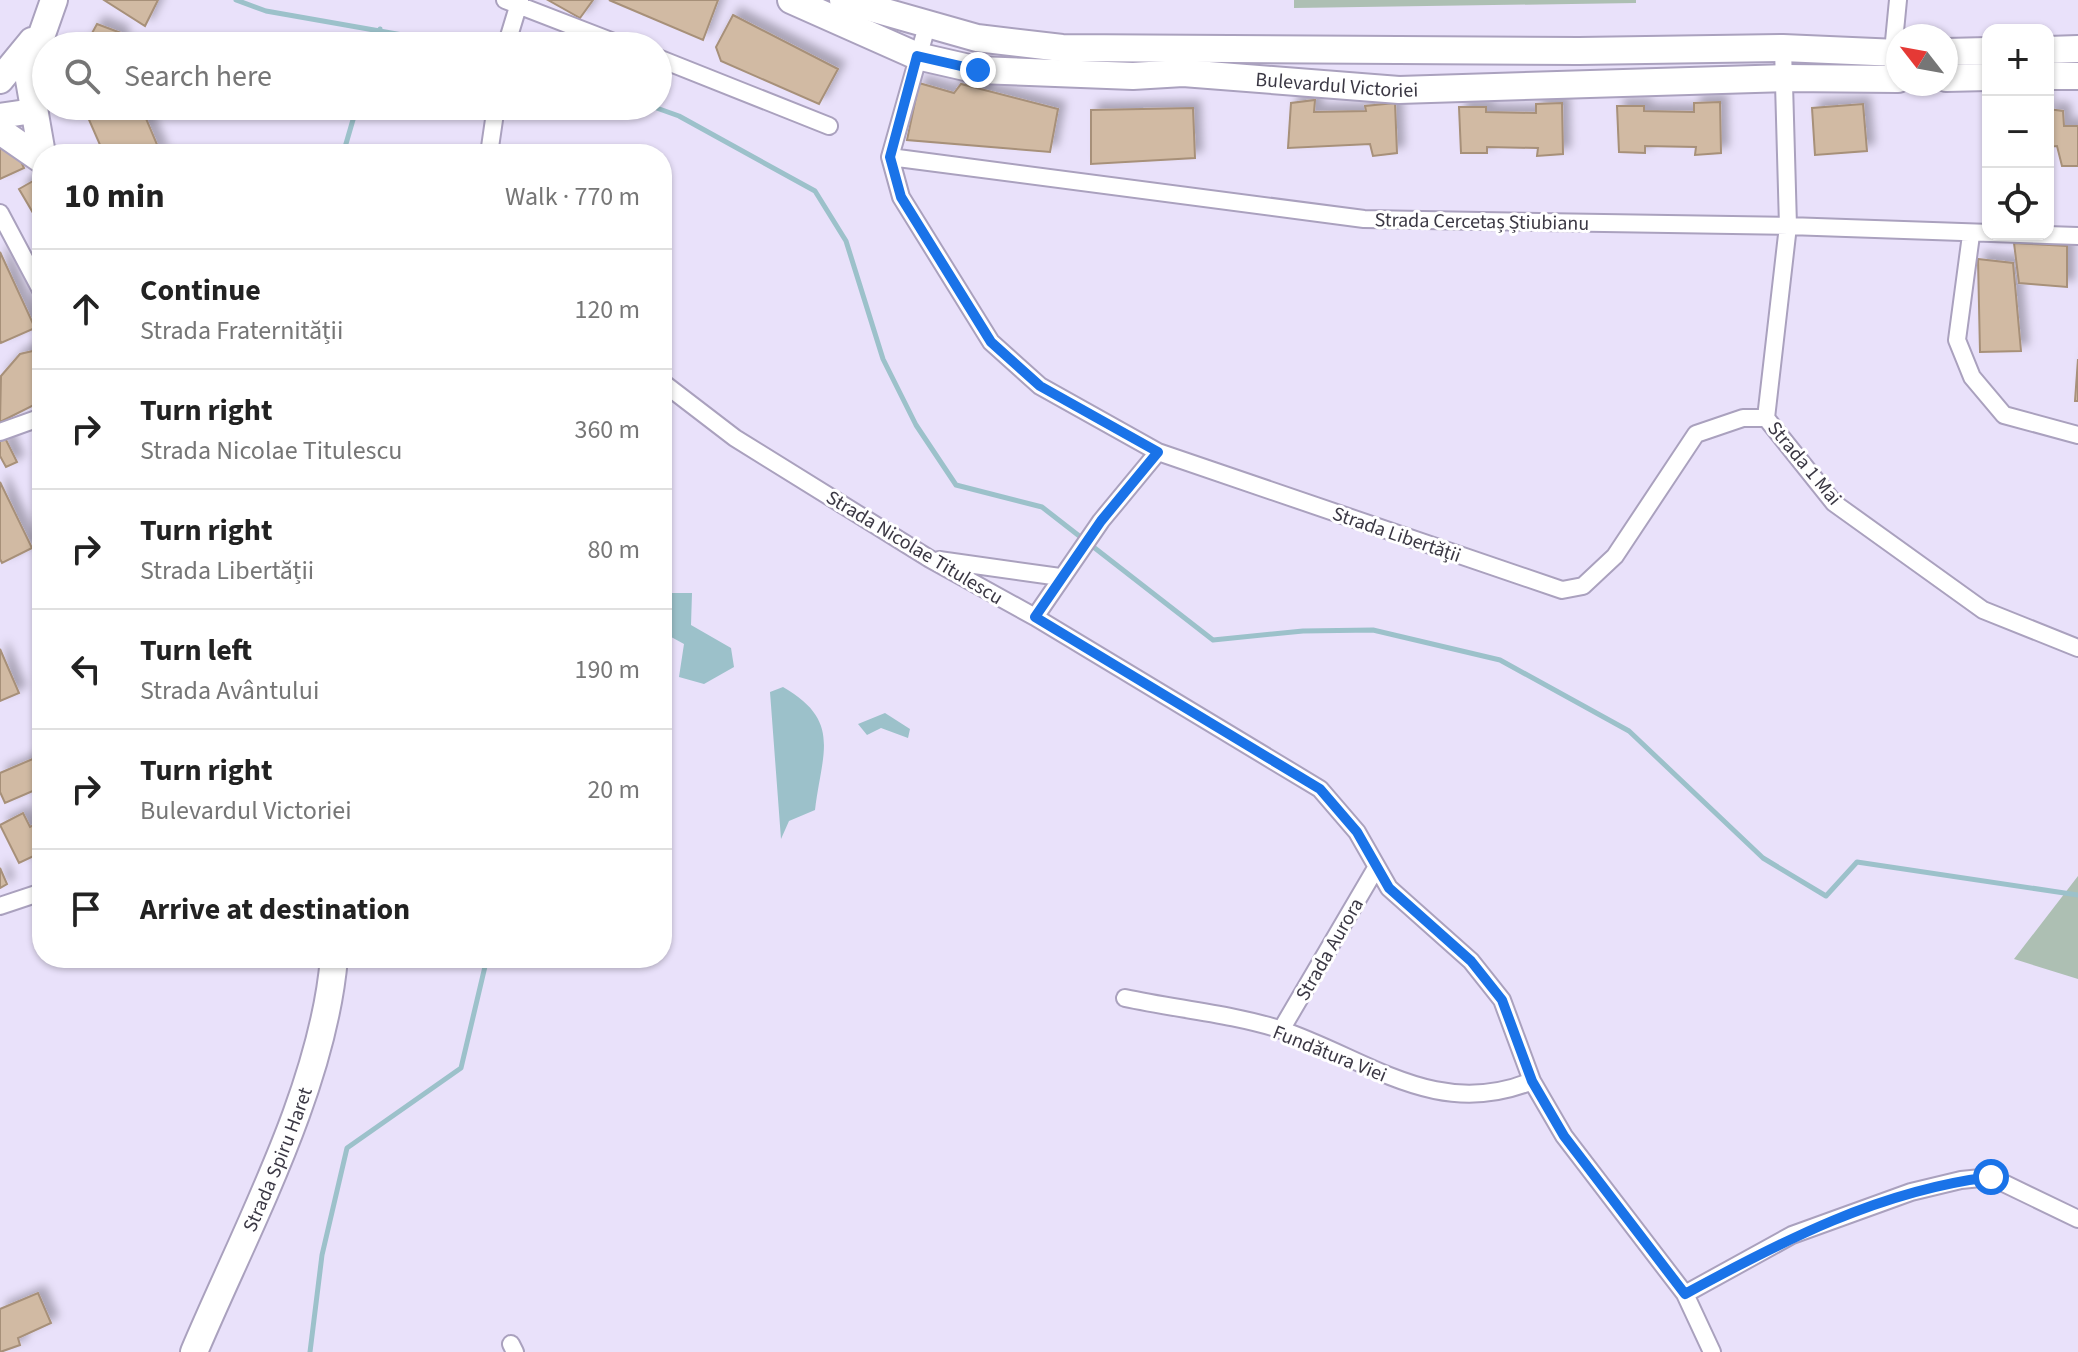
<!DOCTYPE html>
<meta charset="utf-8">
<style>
:root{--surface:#fff;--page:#f2f2f2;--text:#222;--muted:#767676;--line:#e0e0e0}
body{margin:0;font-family:"Source Sans 3",sans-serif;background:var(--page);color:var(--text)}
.controls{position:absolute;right:24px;top:24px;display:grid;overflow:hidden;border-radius:16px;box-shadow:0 2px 6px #0004}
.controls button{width:72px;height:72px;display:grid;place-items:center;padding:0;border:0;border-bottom:2px solid var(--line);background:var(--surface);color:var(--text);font:40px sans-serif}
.compass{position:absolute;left:1886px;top:24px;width:72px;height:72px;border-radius:50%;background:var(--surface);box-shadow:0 2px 6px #0004;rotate:301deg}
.stop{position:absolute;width:24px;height:24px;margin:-18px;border:6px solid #1a73e8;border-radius:50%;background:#fff}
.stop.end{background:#1a73e8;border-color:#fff;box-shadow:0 2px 8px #0008}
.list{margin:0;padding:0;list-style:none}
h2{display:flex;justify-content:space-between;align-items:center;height:104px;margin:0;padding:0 32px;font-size:34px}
h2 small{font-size:26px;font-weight:400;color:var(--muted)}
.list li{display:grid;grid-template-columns:52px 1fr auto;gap:24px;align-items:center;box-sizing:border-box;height:120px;padding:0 32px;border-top:2px solid var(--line)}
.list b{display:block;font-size:30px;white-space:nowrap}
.list p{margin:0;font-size:26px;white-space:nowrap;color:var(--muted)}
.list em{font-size:26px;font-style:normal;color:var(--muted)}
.icon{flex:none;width:44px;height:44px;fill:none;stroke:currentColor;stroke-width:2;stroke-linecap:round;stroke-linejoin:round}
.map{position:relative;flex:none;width:2078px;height:1352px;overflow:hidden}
.search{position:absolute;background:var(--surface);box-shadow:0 2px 6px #0004;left:32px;top:32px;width:640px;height:88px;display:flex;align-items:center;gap:20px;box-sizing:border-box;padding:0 28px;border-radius:44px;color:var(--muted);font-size:30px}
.panel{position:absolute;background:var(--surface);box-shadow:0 2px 6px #0004;left:32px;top:144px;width:640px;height:824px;border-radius:32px}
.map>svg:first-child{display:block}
</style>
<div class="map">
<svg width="2078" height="1352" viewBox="0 0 2078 1352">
<defs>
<filter id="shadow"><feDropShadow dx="7" dy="-7" stdDeviation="4" flood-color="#0004"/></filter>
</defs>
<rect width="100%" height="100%" fill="#e9e1fa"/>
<!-- green -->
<path fill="#adbfb3" d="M 1294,0 L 1636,0 L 1636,3 L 1294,8 Z
M 2078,876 L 2078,979 L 2014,959 Z"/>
<!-- water -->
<path fill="#9cc1ca" d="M 662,583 L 672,593 L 692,593 L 691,625 L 731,648 L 734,667 L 704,684 L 679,677 L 684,644 L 662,632 Z
M 783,687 C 842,721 822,752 815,810 L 789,821 L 781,839 L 770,692 Z
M 885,713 L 910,729 L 908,738 L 881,728 L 867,735 L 858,724 Z"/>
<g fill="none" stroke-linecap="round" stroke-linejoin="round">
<!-- stream -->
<path stroke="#9cc1ca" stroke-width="5" d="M 236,0 L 266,11 L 465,46
M 375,46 L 380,29
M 651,106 L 679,116 L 815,191 L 846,241 L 883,359 L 916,425 L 956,485 L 1042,507 L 1213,640 L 1303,631 L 1373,630 L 1500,660 L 1629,731 L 1763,858 L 1826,896 L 1857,862 L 2078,895
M 343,154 L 357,106
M 310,1352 L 322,1255 L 347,1148 L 461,1068 L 487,958"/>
</g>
<!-- building -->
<path fill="#d1baa3" stroke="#a79079" stroke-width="2" filter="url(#shadow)" d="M 104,0 L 158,0 L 145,26 Z
M 548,0 L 593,0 L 580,18 Z
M 609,0 L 718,0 L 703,40 Z
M 733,15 L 838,69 L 819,104 L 721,61 L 716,47 Z
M 97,24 L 121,33 L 121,43 L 125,46 L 85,46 Z
M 919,83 L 954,93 L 961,84 L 1058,109 L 1050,152 L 907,140 Z
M 1315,100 L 1314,112 L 1366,111 L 1365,106 L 1395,103 L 1397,153 L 1373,156 L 1370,144 L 1288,148 L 1291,103 Z
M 1720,102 L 1721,153 L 1695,155 L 1696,147 L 1645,146 L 1645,153 L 1619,152 L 1617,106 L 1644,106 L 1644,111 L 1694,112 L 1694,103 Z
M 1562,103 L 1563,154 L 1537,156 L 1538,148 L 1487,147 L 1487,153 L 1461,153 L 1459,107 L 1486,107 L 1486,112 L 1536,113 L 1536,104 Z
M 1863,104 L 1867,151 L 1815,155 L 1812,108 Z
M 83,106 L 118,106 L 121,117 L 142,109 L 161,154 L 104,154 Z
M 1193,108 L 1195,158 L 1091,164 L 1091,110 Z
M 2048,109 L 2063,111 L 2064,126 L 2078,126 L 2078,166 L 2062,166 L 2057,146 L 2048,147 Z
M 7,131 L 24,168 L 0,179 L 0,134 Z
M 42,176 L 42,214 L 36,218 L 19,189 Z
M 2014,243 L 2067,246 L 2067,287 L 2019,283 Z
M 0,252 L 35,328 L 1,343 L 0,340 Z
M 1978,259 L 2013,263 L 2021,351 L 1980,352 Z
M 41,349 L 42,401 L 0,422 L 1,376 L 20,354 Z
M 2078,359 L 2078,401 L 2075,401 Z
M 0,428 L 17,462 L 6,467 L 0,456 Z
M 0,482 L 32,548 L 2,563 L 0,559 Z
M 0,649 L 19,693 L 0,701 Z
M 42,755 L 42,787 L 5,803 L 0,792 L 0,773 Z
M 23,813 L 30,827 L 40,822 L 42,826 L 42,852 L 19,863 L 0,825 Z
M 0,868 L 7,884 L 0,888 Z
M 38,1293 L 51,1323 L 18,1338 L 20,1345 L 0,1352 L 0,1309 Z"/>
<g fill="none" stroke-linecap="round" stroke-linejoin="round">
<!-- street casing -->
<g stroke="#aaa1be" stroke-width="20">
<path id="street" d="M 505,0 L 624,46
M 927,26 L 890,157 L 901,197 L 991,342 L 1040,386 L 1158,452 L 1562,590 L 1583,586 L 1615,556 L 1696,434 L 1743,418 L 1766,418
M 506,46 L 520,0
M 1783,48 L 1788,226 L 1766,418 L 1834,503 L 1983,610 L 2078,648
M 658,58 L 829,126
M 1892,62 L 1898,0
M 489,154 L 496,106
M 890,157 L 1364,219 L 1788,226 L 2078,236
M 0,213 L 42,292
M 1971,235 L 1957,340 L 1972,377 L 2004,415 L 2078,435
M 662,382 L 735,438 L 930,559 L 1035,617 L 1320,789 L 1357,832 L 1389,888 L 1471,961 L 1502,1000 L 1532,1081 L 1564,1136 L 1685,1294 L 1712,1352
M 0,432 L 42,417
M 939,560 L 1060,577
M 1035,617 L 1101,521 L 1158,452
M 0,906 L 42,892
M 1125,998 C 1176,1009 1233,1014 1282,1030 C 1369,1060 1437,1120 1532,1081
M 1281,1030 L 1376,868
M 1685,1294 L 1792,1235 L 1911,1192 L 1961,1180 L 1991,1177 L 2078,1219
M 511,1344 L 515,1352"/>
</g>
<!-- secondary casing -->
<g stroke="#aaa1be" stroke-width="28">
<path id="secondary" d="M 0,116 L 33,111"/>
</g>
<!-- primary casing -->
<g stroke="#aaa1be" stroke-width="30">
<g id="primary">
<path id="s1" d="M 791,0 L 917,56 L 978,70 L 1133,76 L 1183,73 L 1399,90 L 1785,78 L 1898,79"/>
<path d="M 843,0 L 977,38 L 1062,48 L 1579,51 L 1783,48 L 1898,53"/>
<path d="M 2048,50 L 2078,49"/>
<path d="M 1946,52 L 1988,51"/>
<path d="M 2048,76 L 2078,76"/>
<path d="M 1946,78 L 1988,77"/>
<path d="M 0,80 L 32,41"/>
<path d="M 0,131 L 42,160"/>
<path d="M 42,154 L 28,74 L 54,0"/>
<path id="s2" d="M 194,1352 C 245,1231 323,1089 334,958"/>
</g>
</g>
<!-- street -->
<use href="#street" stroke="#fff" stroke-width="16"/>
<!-- secondary -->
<use href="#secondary" stroke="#fff" stroke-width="24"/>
<!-- primary -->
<use href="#primary" stroke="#fff" stroke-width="26"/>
</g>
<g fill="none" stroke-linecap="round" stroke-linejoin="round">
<!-- route -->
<path stroke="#1a73e8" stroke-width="10" d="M 978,70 L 917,56 L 890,157 L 901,197 L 991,342 L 1040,386 L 1158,452 L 1101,521 L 1035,617 L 1320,789 L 1357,832 L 1389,888 L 1471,961 L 1502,1000 L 1532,1081 L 1564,1136 L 1685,1294 C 1782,1241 1881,1190 1991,1177"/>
</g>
<g text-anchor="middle" stroke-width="6" stroke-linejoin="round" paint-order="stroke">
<!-- street labels -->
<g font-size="20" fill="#3b3844" stroke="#fff">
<text dy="7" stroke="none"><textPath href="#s1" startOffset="560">Bulevardul Victoriei</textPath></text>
<text transform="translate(1482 221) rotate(1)" y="7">Strada Cercetaș Știubianu</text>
<text transform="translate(1805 463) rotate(50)" y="7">Strada 1 Mai</text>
<text transform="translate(1397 534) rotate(19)" y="7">Strada Libertății</text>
<text transform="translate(915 547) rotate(31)" y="7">Strada Nicolae Titulescu</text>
<text transform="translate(1329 949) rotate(-60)" y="7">Strada Aurora</text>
<text transform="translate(1330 1053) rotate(22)" y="7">Fundătura Viei</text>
<text dy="7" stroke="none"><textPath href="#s2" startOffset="210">Strada Spiru Haret</textPath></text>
</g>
</g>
</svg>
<div class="controls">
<button>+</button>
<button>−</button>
<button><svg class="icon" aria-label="locate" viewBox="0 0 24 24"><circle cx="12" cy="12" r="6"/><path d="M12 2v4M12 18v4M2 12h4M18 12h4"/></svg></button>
</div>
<svg class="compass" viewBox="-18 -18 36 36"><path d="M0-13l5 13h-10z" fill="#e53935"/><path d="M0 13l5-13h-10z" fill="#767676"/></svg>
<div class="stop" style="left:1991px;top:1177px"></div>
<div class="stop end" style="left:978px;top:70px"></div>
<div class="search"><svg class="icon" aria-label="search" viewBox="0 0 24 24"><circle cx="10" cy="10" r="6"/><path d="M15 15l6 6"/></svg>Search here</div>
<section class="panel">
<h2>10 min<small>Walk · 770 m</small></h2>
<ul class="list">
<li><svg class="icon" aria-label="ahead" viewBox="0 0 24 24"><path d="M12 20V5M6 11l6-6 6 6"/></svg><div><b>Continue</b><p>Strada Fraternității</p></div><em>120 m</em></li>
<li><svg class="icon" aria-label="right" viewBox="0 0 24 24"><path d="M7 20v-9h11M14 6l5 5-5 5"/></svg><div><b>Turn right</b><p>Strada Nicolae Titulescu</p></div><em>360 m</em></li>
<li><svg class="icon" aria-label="right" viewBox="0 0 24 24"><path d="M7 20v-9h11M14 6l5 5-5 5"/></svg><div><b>Turn right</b><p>Strada Libertății</p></div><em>80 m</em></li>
<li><svg class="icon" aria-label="left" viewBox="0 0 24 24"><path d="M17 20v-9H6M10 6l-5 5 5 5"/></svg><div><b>Turn left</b><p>Strada Avântului</p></div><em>190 m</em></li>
<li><svg class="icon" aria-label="right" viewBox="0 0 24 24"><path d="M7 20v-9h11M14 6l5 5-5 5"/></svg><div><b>Turn right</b><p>Bulevardul Victoriei</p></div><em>20 m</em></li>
<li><svg class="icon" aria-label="arrive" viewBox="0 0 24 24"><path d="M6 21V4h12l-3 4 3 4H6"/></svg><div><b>Arrive at destination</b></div></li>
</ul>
</section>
</div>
